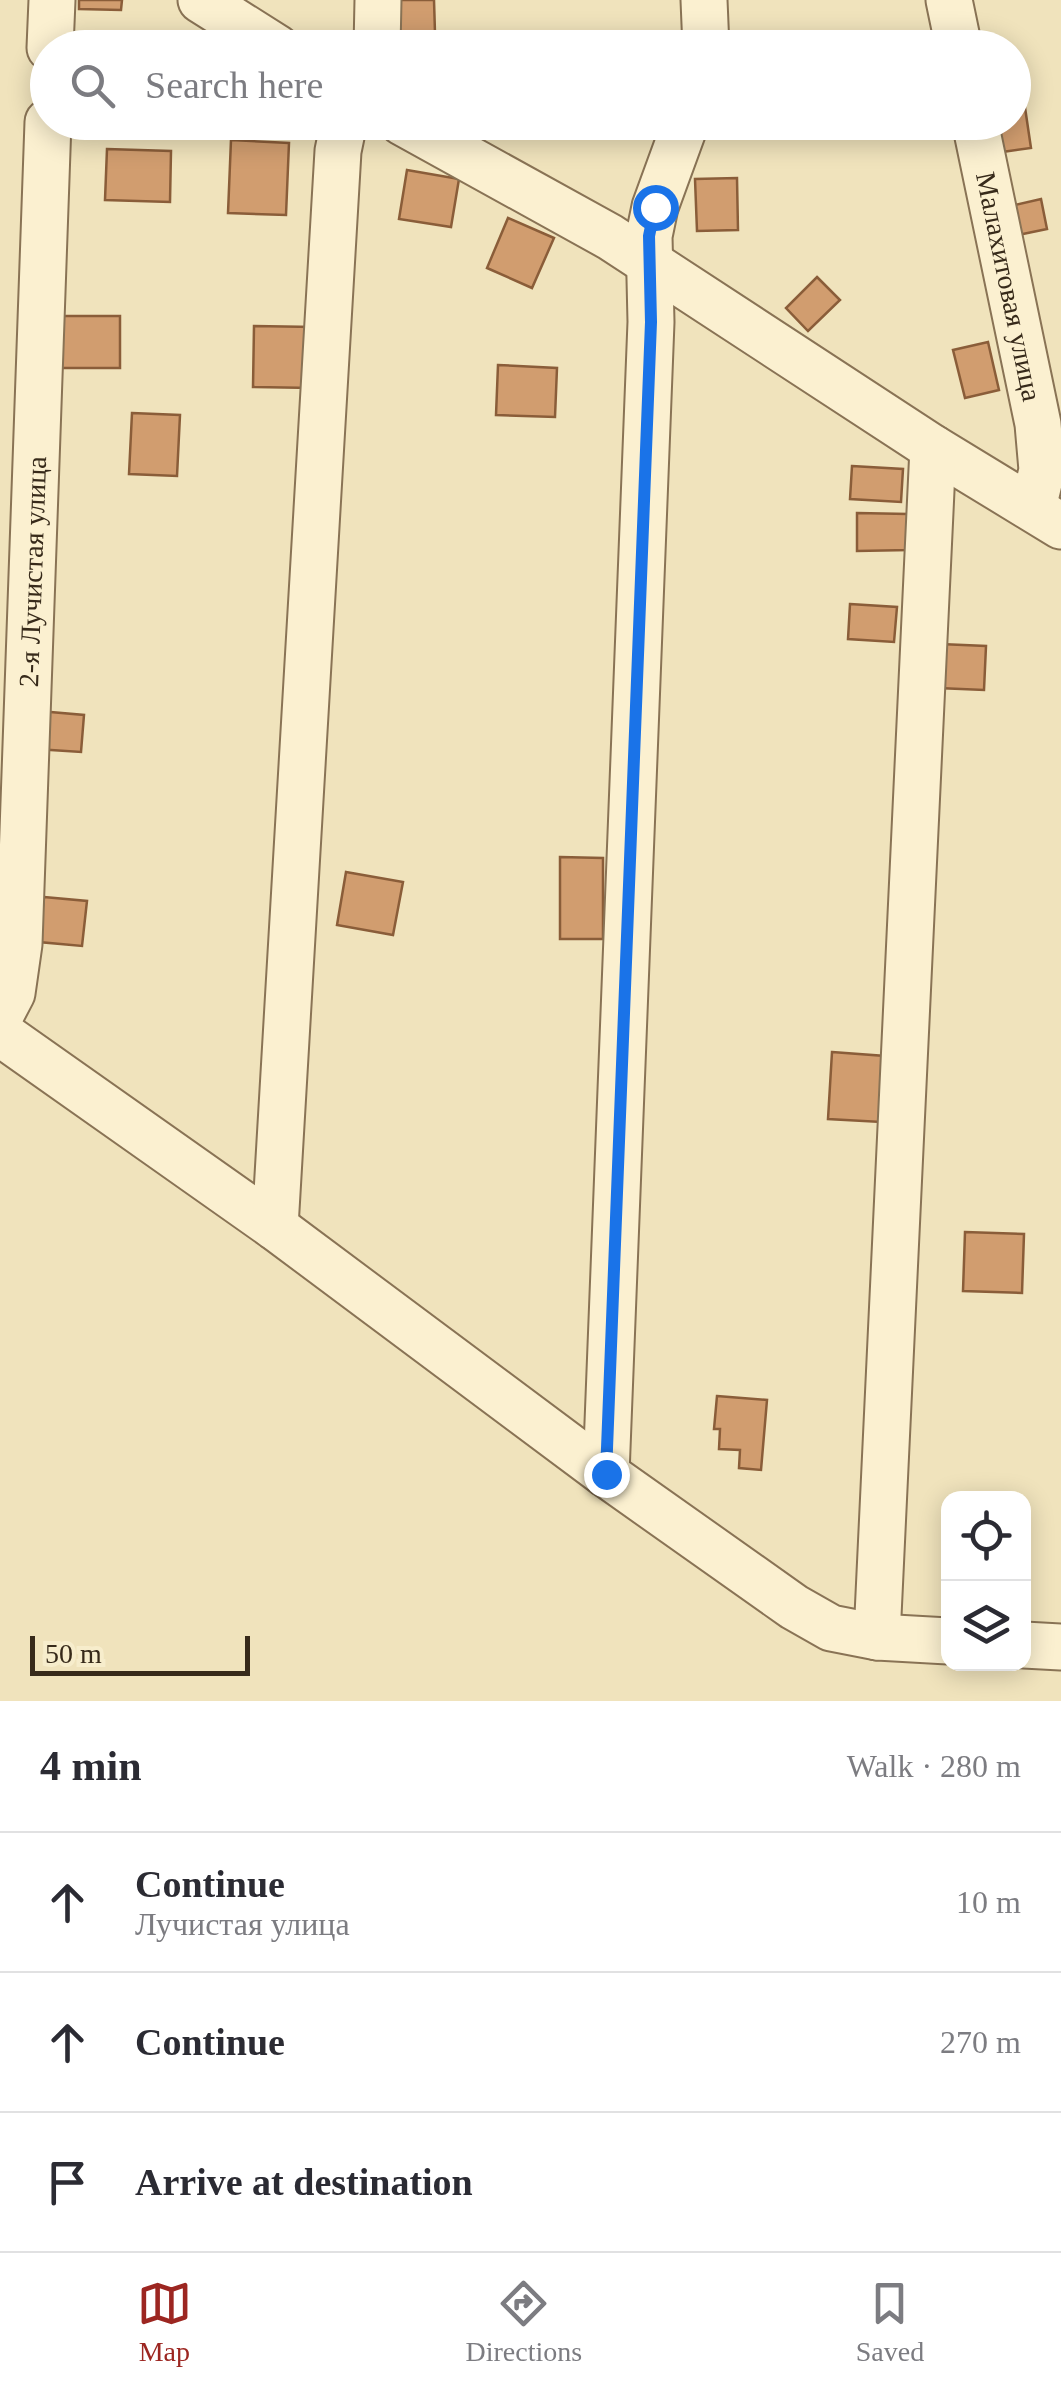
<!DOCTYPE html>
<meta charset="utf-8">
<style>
:root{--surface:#fff;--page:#f2f2f3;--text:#2b2b33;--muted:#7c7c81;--line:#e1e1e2;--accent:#9c2621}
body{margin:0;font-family:"Times New Roman",serif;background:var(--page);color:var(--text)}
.controls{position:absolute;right:30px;bottom:30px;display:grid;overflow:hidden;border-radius:20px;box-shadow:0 5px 25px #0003}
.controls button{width:90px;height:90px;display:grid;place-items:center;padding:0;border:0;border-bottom:2px solid var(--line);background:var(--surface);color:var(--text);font:50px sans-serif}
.scale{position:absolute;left:30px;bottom:25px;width:220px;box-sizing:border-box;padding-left:10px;border:5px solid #372a1a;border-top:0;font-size:28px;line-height:35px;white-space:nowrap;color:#372a1a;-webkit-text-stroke:8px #f7edcc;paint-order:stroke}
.stop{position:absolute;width:30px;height:30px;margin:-22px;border:8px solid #1a73e8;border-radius:50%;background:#fff}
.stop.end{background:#1a73e8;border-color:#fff;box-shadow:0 2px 10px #0008}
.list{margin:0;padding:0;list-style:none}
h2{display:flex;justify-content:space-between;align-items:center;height:130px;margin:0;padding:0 40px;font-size:42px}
h2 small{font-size:32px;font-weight:400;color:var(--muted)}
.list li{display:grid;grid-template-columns:65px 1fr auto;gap:30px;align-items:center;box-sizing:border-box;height:140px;padding:0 40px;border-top:2px solid var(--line)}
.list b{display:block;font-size:38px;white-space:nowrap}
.list p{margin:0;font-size:32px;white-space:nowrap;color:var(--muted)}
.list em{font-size:32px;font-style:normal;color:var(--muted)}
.icon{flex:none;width:55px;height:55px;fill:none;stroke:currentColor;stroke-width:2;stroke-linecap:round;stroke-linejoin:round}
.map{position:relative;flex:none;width:1061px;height:1701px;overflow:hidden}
.search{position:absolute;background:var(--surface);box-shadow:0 5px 25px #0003;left:30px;right:30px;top:30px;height:110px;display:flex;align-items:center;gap:25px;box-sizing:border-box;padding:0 35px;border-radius:55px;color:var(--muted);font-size:38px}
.sheet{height:550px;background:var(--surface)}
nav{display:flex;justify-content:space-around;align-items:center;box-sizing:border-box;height:140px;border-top:2px solid var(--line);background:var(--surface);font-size:28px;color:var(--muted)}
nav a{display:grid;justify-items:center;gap:5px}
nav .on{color:var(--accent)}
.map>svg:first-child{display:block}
</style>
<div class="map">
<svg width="1061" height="1701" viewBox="0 0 1061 1701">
<rect width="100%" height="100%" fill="#f0e3bc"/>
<!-- building -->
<path fill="#d19d6f" stroke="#8a5d39" stroke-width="2.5" d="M 79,0 L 122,0 L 121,10 L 79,9 Z
M 396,0 L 434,0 L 435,33 L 398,34 Z
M 1023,94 L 1031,148 L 995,153 L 990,122 L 1014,122 L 1014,95 Z
M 231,140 L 289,143 L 286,215 L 228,213 Z
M 107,149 L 171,151 L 170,202 L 105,200 Z
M 407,170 L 459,179 L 451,227 L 399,219 Z
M 737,178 L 738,230 L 697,231 L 695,179 Z
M 1041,199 L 1047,229 L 1018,235 L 1011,206 Z
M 508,218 L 554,238 L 532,288 L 487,268 Z
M 817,277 L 840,300 L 808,331 L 786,308 Z
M 55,316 L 120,316 L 120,368 L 55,368 Z
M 254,326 L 314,327 L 313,388 L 253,387 Z
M 988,342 L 999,390 L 965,398 L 953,350 Z
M 498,365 L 557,368 L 555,417 L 496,415 Z
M 132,413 L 180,415 L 177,476 L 129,474 Z
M 852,466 L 903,469 L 901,502 L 850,499 Z
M 857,513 L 908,514 L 909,550 L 857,551 Z
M 850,604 L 897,607 L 894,642 L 848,639 Z
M 940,644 L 986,646 L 984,690 L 938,688 Z
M 39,711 L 84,715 L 81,752 L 36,749 Z
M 560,857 L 603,858 L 603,939 L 560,939 Z
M 346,872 L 403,882 L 393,935 L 337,925 Z
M 44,897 L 87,901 L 82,946 L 39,942 Z
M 832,1052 L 885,1056 L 881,1122 L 828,1119 Z
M 965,1232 L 1024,1234 L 1022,1293 L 963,1291 Z
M 717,1396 L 767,1400 L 761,1470 L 739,1468 L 740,1450 L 719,1449 L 720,1429 L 714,1429 Z"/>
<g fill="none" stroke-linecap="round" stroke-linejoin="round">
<!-- minor casing -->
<g stroke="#897355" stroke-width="49">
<g id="minor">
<path d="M 201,0 L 277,48"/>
<path d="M 704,0 L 706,48"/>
<path d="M 949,0 L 959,48"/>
<path d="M 50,48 L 52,0"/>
<path d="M 377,48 L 378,0"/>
<path d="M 402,122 L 610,237 L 933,448 L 1061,526"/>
<path id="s1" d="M 975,122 L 1038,424 L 1042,470 L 1033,508"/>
<path id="s2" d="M 0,1016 L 12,993 L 19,944 L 48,122"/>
<path d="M 0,1033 L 275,1227 L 606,1474 L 794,1607 L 831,1628 L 877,1637 L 948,1641"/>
<path d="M 275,1227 L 338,151 L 344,122"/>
<path d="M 606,1474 L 651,322 L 649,236 L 655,207 L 686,122"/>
<path d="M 877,1637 L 933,448"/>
<path d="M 1024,1645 L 1061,1647"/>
</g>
</g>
<!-- minor -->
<use href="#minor" stroke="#fbf0d0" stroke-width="45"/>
</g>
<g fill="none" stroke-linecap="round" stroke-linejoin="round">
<!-- route -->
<path stroke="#1a73e8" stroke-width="12" d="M 606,1474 L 651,322 L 649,236 L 655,207"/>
</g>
<g text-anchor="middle" stroke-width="10" stroke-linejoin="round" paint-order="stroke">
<!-- street labels -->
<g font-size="28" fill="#372a1a" stroke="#f7edcc">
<text dy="10" stroke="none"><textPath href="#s1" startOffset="168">Малахитовая улица</textPath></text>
<text dy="10" stroke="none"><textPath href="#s2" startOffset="448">2-я Лучистая улица</textPath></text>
</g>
</g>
</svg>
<div class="controls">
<button><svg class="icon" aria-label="locate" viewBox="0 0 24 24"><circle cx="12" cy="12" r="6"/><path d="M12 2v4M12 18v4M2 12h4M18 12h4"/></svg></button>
<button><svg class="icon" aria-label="layers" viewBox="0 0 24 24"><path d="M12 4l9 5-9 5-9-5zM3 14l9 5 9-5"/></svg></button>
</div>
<div class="scale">50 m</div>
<div class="stop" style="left:655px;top:207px"></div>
<div class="stop end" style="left:606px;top:1474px"></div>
<div class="search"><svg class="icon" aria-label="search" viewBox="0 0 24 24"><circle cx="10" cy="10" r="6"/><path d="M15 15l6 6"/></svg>Search here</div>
</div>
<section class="sheet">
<h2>4 min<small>Walk · 280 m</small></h2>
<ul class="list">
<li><svg class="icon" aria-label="ahead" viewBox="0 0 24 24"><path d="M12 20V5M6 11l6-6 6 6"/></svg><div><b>Continue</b><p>Лучистая улица</p></div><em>10 m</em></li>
<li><svg class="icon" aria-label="ahead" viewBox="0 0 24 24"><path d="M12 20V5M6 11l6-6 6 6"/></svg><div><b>Continue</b></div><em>270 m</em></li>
<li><svg class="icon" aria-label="arrive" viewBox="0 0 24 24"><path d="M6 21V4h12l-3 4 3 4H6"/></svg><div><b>Arrive at destination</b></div></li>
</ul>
</section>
<nav>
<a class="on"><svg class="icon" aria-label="map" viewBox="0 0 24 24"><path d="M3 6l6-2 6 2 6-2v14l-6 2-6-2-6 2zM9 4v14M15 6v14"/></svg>Map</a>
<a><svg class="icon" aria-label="directions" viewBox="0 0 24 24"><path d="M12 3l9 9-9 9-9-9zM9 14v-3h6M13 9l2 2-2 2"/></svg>Directions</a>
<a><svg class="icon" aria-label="saved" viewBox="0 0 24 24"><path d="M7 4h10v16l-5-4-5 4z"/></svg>Saved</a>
</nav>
